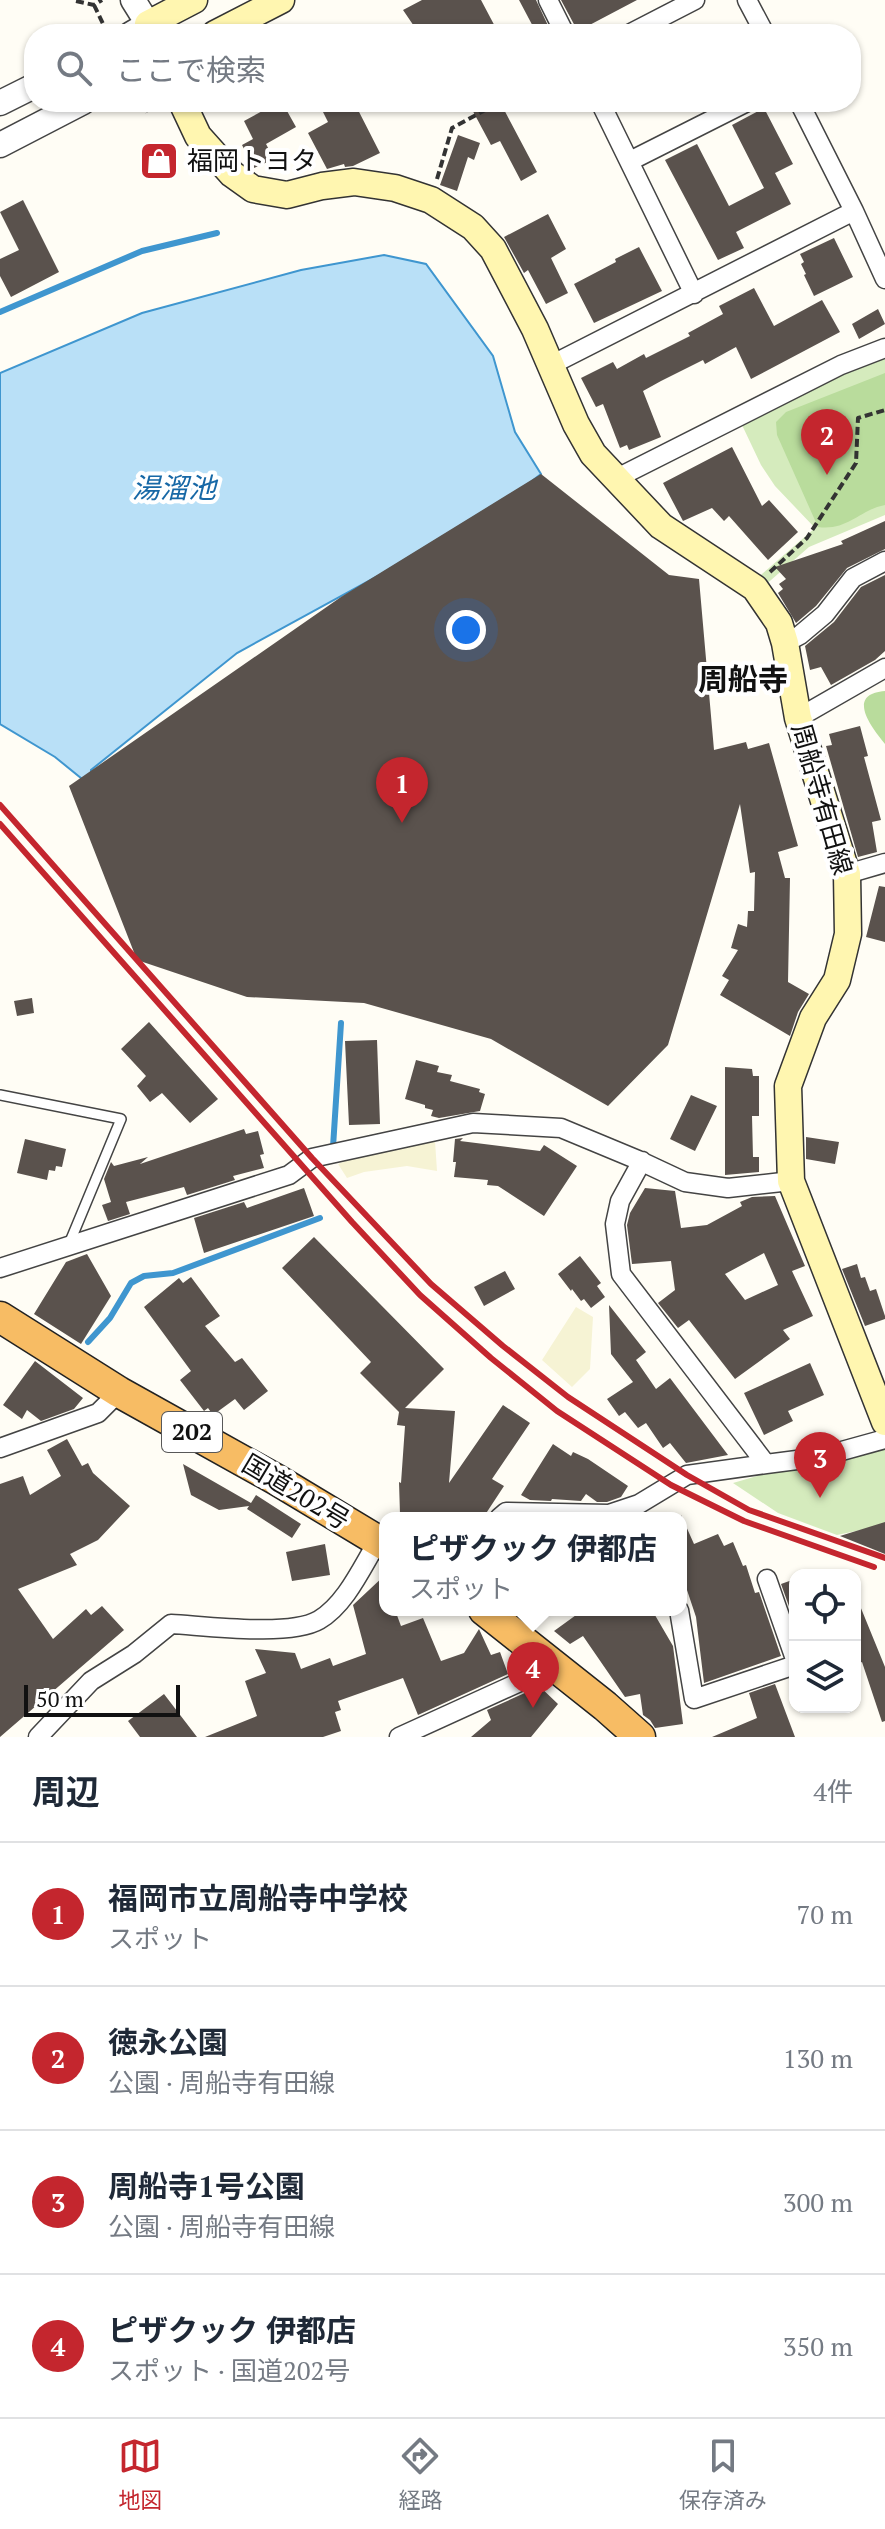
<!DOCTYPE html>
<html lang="ja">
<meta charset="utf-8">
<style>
:root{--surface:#fff;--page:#f6f6f7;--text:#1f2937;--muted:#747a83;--line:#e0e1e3;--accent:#c4262e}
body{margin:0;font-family:"PT Serif","Noto Sans JP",serif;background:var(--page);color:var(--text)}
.controls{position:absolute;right:24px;bottom:24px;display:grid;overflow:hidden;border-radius:16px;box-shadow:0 2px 6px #0004}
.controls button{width:72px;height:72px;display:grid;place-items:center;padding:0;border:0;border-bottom:2px solid var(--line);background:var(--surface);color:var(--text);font:40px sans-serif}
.scale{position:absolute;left:24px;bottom:20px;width:156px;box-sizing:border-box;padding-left:8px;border:4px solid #111;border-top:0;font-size:22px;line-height:28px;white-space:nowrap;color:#111;-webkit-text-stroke:6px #fff;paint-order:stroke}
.you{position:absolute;left:466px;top:630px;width:28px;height:28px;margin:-20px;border:6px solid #fff;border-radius:50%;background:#1a73e8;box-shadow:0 0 0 12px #1a73e833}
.badge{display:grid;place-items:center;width:52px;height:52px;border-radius:50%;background:var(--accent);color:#fff;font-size:26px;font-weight:700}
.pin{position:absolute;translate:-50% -66px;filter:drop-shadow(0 2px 4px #0008)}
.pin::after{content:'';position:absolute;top:42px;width:28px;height:24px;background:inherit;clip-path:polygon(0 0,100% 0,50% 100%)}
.popup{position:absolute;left:379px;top:1512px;width:308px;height:104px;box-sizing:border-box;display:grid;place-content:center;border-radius:16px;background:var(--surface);filter:drop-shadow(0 2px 6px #0005);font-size:26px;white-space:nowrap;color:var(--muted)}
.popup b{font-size:30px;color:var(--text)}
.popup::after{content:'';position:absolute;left:50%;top:100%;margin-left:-16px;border:16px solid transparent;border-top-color:var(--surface)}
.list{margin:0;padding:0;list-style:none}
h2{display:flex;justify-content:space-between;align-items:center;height:104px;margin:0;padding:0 32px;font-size:34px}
h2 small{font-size:26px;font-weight:400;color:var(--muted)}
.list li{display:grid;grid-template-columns:52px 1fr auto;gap:24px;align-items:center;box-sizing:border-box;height:144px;padding:0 32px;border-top:2px solid var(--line)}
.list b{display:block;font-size:30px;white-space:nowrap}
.list p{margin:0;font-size:26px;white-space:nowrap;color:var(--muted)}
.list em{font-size:26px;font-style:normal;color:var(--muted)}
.icon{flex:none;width:44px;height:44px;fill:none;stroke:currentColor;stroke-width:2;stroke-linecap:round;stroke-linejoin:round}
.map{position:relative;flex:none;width:885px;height:1737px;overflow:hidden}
.search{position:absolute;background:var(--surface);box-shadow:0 2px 6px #0004;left:24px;right:24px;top:24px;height:88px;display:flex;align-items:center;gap:20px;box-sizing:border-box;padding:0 28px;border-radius:32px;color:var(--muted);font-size:30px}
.sheet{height:680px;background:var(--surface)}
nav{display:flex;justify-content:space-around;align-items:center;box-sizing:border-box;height:112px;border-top:2px solid var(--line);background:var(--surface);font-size:22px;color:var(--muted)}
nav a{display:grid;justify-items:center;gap:4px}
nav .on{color:var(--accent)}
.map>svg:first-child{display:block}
</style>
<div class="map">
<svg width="885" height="1737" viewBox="0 0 885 1737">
<rect width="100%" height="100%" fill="#fffdf5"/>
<!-- farmland -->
<path fill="#f6f3d4" d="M 435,1141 L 437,1171 L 407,1166 L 364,1172 L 347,1178 L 338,1164 L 361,1154 L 414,1142 Z
M 576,1307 L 593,1317 L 590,1369 L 572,1387 L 542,1360 Z"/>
<!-- green -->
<path fill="#d5ebbd" d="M 885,357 L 885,515 L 809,547 L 763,587 L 755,580 L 815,528 L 775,486 L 761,465 L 742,425 L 833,377 Z
M 885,1439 L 885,1525 L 837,1535 L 778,1513 L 733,1483 Z"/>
<!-- forest -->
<path fill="#b9dc9c" d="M 885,373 L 885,505 C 859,510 848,531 818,527 L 777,435 L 776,422 L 786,412 Z
M 885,691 L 885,744 C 872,728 845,694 885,691 Z"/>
<!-- water -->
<path fill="#b9e0f7" stroke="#3f96cf" stroke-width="2" d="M 384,255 L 426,264 L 493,356 L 515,432 L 541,474 L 528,484 L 378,576 L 237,653 L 91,770 L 92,787 L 55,757 L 0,724 L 0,373 L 142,313 L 301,270 Z"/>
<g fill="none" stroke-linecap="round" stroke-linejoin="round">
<!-- stream -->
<path stroke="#3f96cf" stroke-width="6" d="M 0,312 L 142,251 L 217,233
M 333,1147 L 341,1023
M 88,1342 L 110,1318 L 131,1283 L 144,1276 L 173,1273 L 320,1218"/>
</g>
<!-- building -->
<path fill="#5a524d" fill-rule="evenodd" d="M 422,0 L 481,0 L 499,34 L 433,34 L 429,27 L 418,32 L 403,10 Z
M 519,0 L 536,0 L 552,34 L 537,34 Z
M 561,0 L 637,0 L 582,29 L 580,26 L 576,28 Z
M 279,102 L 282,102 L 296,127 L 266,144 L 274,159 L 254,168 L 242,145 L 253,139 L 244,121 Z
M 318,102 L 354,102 L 380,153 L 353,166 L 345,167 L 344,164 L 327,169 L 308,133 L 328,122 Z
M 468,102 L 500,102 L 537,172 L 521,181 L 500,141 L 491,145 Z
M 764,108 L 793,164 L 775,173 L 791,204 L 736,232 L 744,248 L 718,260 L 665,160 L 697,144 L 729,206 L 764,188 L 732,125 Z
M 458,135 L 480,143 L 474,160 L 468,157 L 457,191 L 440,185 Z
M 23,200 L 59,272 L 11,297 L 0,276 L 0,259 L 19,250 L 0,212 Z
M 548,214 L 566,249 L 551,258 L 568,293 L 546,304 L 528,270 L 524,273 L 504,237 Z
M 834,238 L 853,277 L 814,296 L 804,275 L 806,274 L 801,264 L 804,262 L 800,254 Z
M 639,247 L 662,291 L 594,323 L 574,284 L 616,262 L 615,259 Z
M 754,288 L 774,326 L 822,300 L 840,332 L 751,379 L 736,347 L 705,364 L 703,360 L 661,381 L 643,391 L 661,437 L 629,450 L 627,445 L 620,448 L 603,404 L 596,407 L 581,378 L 613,362 L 617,369 L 644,354 L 646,358 L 690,336 L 688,333 L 723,314 L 719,306 Z
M 878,309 L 885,324 L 859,339 L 852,324 Z
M 732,447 L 762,506 L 769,500 L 798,532 L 768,560 L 729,516 L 724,521 L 712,508 L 683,521 L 663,483 Z
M 541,474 L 669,575 L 699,579 L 714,750 L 746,742 L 748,749 L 769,743 L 798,846 L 778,852 L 785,878 L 790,878 L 788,982 L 809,994 L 798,1012 L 790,1036 L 720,995 L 729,980 L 722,976 L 738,950 L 731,948 L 738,924 L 747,927 L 748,911 L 754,911 L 755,872 L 750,873 L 740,804 L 668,1045 L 608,1106 L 491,1039 L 364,1003 L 247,997 L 137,960 L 69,786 L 341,597 Z
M 885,521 L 885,549 L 847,568 L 816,606 L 796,623 L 778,593 L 783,589 L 779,584 L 786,579 L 775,567 L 843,544 L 841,541 Z
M 885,575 L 885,651 L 875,660 L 831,685 L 821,667 L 810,670 L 805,646 L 834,622 L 861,587 Z
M 860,726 L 868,756 L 864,757 L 881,820 L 872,822 L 877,852 L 858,857 L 826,746 L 832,745 L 829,734 Z
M 879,886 L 885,887 L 885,942 L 866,937 Z
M 32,998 L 34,1013 L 17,1016 L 14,1001 Z
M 149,1022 L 218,1099 L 190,1123 L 162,1093 L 150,1102 L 137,1086 L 146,1076 L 121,1049 Z
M 377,1040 L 380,1124 L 349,1125 L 345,1041 Z
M 416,1060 L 439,1066 L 437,1072 L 452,1075 L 450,1081 L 480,1089 L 479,1092 L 485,1094 L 480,1111 L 439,1118 L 431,1116 L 433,1110 L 425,1108 L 425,1105 L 405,1099 Z
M 725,1067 L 752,1069 L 753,1076 L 759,1076 L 759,1116 L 752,1116 L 753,1157 L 759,1157 L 759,1172 L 725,1175 Z
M 691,1095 L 717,1106 L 695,1151 L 670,1139 Z
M 244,1129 L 246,1134 L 258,1131 L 264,1154 L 260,1155 L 264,1168 L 233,1176 L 235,1180 L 187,1195 L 184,1187 L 126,1202 L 130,1214 L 108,1221 L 102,1205 L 111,1202 L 104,1179 L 111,1162 L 114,1166 L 148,1157 L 140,1164 Z
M 806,1137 L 839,1142 L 835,1164 L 806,1159 Z
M 463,1138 L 460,1141 L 540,1151 L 544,1145 L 577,1166 L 544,1216 L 498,1186 L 487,1185 L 488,1180 L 454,1177 L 456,1162 L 453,1162 L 455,1139 Z
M 25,1139 L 66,1149 L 62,1167 L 56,1166 L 55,1171 L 49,1170 L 47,1180 L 17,1173 Z
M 304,1188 L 314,1216 L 204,1253 L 194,1218 L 244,1202 L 247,1208 Z
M 645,1188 L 675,1191 L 681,1228 L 707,1225 L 742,1206 L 740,1202 L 752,1197 L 775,1196 L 805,1266 L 792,1271 L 813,1316 L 783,1330 L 790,1339 L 735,1379 L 689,1320 L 678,1328 L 658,1303 L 675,1290 L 671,1261 L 632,1264 L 627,1225 L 630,1213 ZM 764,1253 L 778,1285 L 745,1300 L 725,1274 Z
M 314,1237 L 444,1369 L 405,1408 L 455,1411 L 449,1483 L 503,1405 L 530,1423 L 492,1479 L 504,1486 L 483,1518 L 410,1518 L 410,1515 L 400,1514 L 399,1482 L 401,1483 L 405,1426 L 397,1425 L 399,1412 L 360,1373 L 371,1362 L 282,1268 Z
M 87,1254 L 111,1296 L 81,1344 L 34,1314 L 66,1262 Z
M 580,1256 L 601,1283 L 597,1286 L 605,1297 L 591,1308 L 584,1299 L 581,1301 L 572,1289 L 571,1291 L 558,1274 Z
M 857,1264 L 861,1278 L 865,1277 L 870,1291 L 876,1289 L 885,1316 L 885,1319 L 865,1326 L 842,1269 Z
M 505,1271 L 515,1289 L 484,1306 L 474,1287 Z
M 191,1277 L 220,1316 L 205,1326 L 235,1362 L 242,1358 L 268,1391 L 244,1410 L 235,1399 L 213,1415 L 208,1408 L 204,1411 L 180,1380 L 191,1371 L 144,1307 L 179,1278 L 183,1283 Z
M 609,1305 L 646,1352 L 636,1360 L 656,1389 L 670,1378 L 728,1455 L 686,1463 L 670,1443 L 663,1448 L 646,1423 L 638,1428 L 625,1412 L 619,1416 L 607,1399 L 633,1382 L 611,1354 Z
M 35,1361 L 83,1398 L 74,1409 L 41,1421 L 27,1410 L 22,1419 L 3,1405 Z
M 810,1363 L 824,1395 L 788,1411 L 793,1421 L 764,1435 L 744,1393 Z
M 67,1439 L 82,1466 L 88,1463 L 93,1473 L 130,1506 L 98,1540 L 70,1554 L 77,1565 L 18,1589 L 53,1639 L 86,1609 L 91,1615 L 102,1606 L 124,1630 L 0,1737 L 0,1484 L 23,1476 L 30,1495 L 61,1476 L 47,1450 Z
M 553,1444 L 571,1456 L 573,1452 L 588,1459 L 628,1486 L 621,1497 L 607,1502 L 597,1502 L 586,1494 L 581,1501 L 552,1499 L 551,1501 L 530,1500 L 521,1495 Z
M 183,1464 L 251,1503 L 256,1495 L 301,1524 L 292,1538 L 247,1509 L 249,1506 L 219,1510 L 191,1495 Z
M 681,1515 L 694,1544 L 718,1534 L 724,1546 L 733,1542 L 743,1566 L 746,1565 L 755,1593 L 759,1592 L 781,1656 L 704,1683 L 696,1617 L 681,1572 Z
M 885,1522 L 885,1554 L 840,1536 Z
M 325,1544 L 330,1575 L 292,1581 L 286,1552 Z
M 385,1575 L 385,1610 L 395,1610 L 401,1626 L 423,1618 L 441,1661 L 464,1653 L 479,1629 L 491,1655 L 500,1652 L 508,1674 L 418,1715 L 403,1678 L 338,1701 L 341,1710 L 335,1712 L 341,1731 L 323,1737 L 205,1737 L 257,1716 L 245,1681 L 266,1673 L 255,1649 L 295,1653 L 301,1669 L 330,1658 L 333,1666 L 366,1654 L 353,1605 Z
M 795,1579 L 795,1623 L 781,1584 Z
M 856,1596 L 885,1667 L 885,1721 L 882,1722 L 862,1662 L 855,1665 Z
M 583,1610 L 652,1610 L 673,1646 L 683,1724 L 655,1728 L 650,1720 L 643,1715 L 640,1694 L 625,1697 L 583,1636 L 570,1644 L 554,1631 Z
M 536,1683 L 558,1704 L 531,1737 L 471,1737 L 491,1720 L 487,1710 L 527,1692 Z
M 775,1684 L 795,1737 L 712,1737 L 757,1718 L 749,1693 Z
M 164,1694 L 197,1737 L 140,1737 L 128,1721 Z"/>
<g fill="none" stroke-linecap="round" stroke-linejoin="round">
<!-- service casing -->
<g stroke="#444" stroke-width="12">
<path id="service" d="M 0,1095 L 121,1119 L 69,1244"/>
</g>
<!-- minor casing -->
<g stroke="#444" stroke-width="21">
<path id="minor" d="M 548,0 L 565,34
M 747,0 L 765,34
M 629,34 L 695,0
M 600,102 L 694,294
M 799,102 L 854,211 L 885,279
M 630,161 L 747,102
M 551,365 L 854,211
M 615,479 L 841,365 L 885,348
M 785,643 L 800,635 L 825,614 L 853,578 L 885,561
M 798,718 L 885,668
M 847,874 L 885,863
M 642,1161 L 620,1201 L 615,1224 L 621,1274 L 766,1464 L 820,1457 L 885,1439
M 0,1268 L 289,1175 L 312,1158 L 473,1123 L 561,1128 L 638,1160 L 685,1182 L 728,1188 L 791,1181
M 0,1448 L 98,1413 L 119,1392
M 499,1518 L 506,1512 L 609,1514 L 639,1504 L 687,1475 L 766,1464
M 767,1579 L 795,1659
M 679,1610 L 694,1699 L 795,1665
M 38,1737 L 91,1681 L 134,1654 L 171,1624 C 207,1626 290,1637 319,1620 C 346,1604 362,1567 378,1541
M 399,1737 L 522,1681 L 543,1656"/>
</g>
<!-- tertiary casing -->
<g stroke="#444" stroke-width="27">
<path id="tertiary" d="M 131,34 L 148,24 L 133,0
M 0,103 L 34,86
M 0,145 L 83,102"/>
</g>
<!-- secondary casing -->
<g stroke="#333" stroke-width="29">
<path id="secondary" d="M 152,34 L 148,24 L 194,0
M 215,34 L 281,0
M 182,102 L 198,136 L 232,174 L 253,189 L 287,195 L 322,186 L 354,182 L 395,188 L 431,200 L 473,227 L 493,249 L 535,329 L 576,424 L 593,454 L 661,526 L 755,588 L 779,623 L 785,643 L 798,718 L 847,874 L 848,934 L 837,980 L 813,1018 L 788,1086 L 791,1181 L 885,1422"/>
</g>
<!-- trunk casing -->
<g stroke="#222" stroke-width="33">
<path id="trunk" d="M 0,1317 L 119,1392 L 277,1480 L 385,1545
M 484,1610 L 605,1706 L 640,1737"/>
</g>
<!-- path -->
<path stroke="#333" stroke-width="4" stroke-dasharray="8 4" stroke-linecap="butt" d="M 76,1 L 94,5 L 102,0
M 94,5 L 108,34
M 141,102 L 146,113
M 437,179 L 452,128 L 500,102
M 770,572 L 807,538 L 856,463 L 858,418 L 885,410"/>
<!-- service -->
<use href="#service" stroke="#fff" stroke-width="9"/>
<!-- minor -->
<use href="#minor" stroke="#fff" stroke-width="18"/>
<!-- tertiary -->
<use href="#tertiary" stroke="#fff" stroke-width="24"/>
<!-- secondary -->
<use href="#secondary" stroke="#fff6b0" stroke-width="26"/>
<!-- trunk -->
<use href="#trunk" stroke="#f7bc64" stroke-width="30"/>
<!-- rail -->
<path stroke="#c4262e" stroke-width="6" d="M 0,805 L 312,1158 L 431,1284 L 503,1346 L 568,1397 L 687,1475 L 749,1510 L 885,1558
M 0,824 L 352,1222 L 420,1295 L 491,1358 L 557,1411 L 671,1485 L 744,1521 L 874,1567"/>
</g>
<!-- icons -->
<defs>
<g id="shop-square" transform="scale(2)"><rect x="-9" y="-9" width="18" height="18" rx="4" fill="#c4262e" stroke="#fff"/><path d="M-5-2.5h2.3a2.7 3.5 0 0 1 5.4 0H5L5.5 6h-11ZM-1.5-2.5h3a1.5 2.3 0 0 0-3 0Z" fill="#fff"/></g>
</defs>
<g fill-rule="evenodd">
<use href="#shop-square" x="159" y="161"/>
</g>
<g text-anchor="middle" stroke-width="8" stroke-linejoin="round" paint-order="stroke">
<!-- shield labels -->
<rect fill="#fff" stroke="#585858" stroke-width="2" x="162" y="1412" width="60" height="40" rx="6"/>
<g font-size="24" font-weight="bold" fill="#111">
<text x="192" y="1440">202</text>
</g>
<!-- poi labels -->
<g font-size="26" fill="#111" stroke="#fff" text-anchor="start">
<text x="187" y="170">福岡トヨタ</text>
</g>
<!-- street labels -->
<g font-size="26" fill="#111" stroke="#fff">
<text transform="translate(822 799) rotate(74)" y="9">周船寺有田線</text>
<text transform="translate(296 1492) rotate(31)" y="9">国道202号</text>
</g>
<!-- water labels -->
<g font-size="28" font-style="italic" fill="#1768a6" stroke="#fff">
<text x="174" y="498">湯溜池</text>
</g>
<!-- quarter labels -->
<g font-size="30" font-weight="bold" fill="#111" stroke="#fff">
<text x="743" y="690">周船寺</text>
</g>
</g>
</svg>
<div class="controls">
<button><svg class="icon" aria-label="locate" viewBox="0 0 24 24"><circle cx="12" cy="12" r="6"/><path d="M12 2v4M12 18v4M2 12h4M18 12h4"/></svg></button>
<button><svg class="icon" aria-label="layers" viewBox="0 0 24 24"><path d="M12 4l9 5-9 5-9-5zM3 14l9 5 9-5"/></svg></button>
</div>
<div class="scale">50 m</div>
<div class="you"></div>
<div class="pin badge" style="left:402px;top:823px">1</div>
<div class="pin badge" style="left:827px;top:475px">2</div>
<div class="pin badge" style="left:820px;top:1498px">3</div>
<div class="pin badge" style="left:533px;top:1708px">4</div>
<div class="popup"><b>ピザクック 伊都店</b>スポット</div>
<div class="search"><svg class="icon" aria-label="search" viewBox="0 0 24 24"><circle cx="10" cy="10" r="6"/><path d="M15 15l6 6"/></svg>ここで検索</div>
</div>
<section class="sheet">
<h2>周辺<small>4件</small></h2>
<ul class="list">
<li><span class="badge">1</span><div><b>福岡市立周船寺中学校</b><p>スポット</p></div><em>70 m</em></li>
<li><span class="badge">2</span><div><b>徳永公園</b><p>公園 · 周船寺有田線</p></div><em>130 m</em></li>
<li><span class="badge">3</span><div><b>周船寺1号公園</b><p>公園 · 周船寺有田線</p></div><em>300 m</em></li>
<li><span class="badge">4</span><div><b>ピザクック 伊都店</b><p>スポット · 国道202号</p></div><em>350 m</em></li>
</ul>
</section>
<nav>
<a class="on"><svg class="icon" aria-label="map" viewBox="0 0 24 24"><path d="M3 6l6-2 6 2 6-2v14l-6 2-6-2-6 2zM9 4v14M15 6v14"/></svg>地図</a>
<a><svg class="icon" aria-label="directions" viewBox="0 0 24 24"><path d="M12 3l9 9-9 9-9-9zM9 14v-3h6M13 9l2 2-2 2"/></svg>経路</a>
<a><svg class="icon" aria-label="saved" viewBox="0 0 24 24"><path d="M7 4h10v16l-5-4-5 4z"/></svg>保存済み</a>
</nav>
